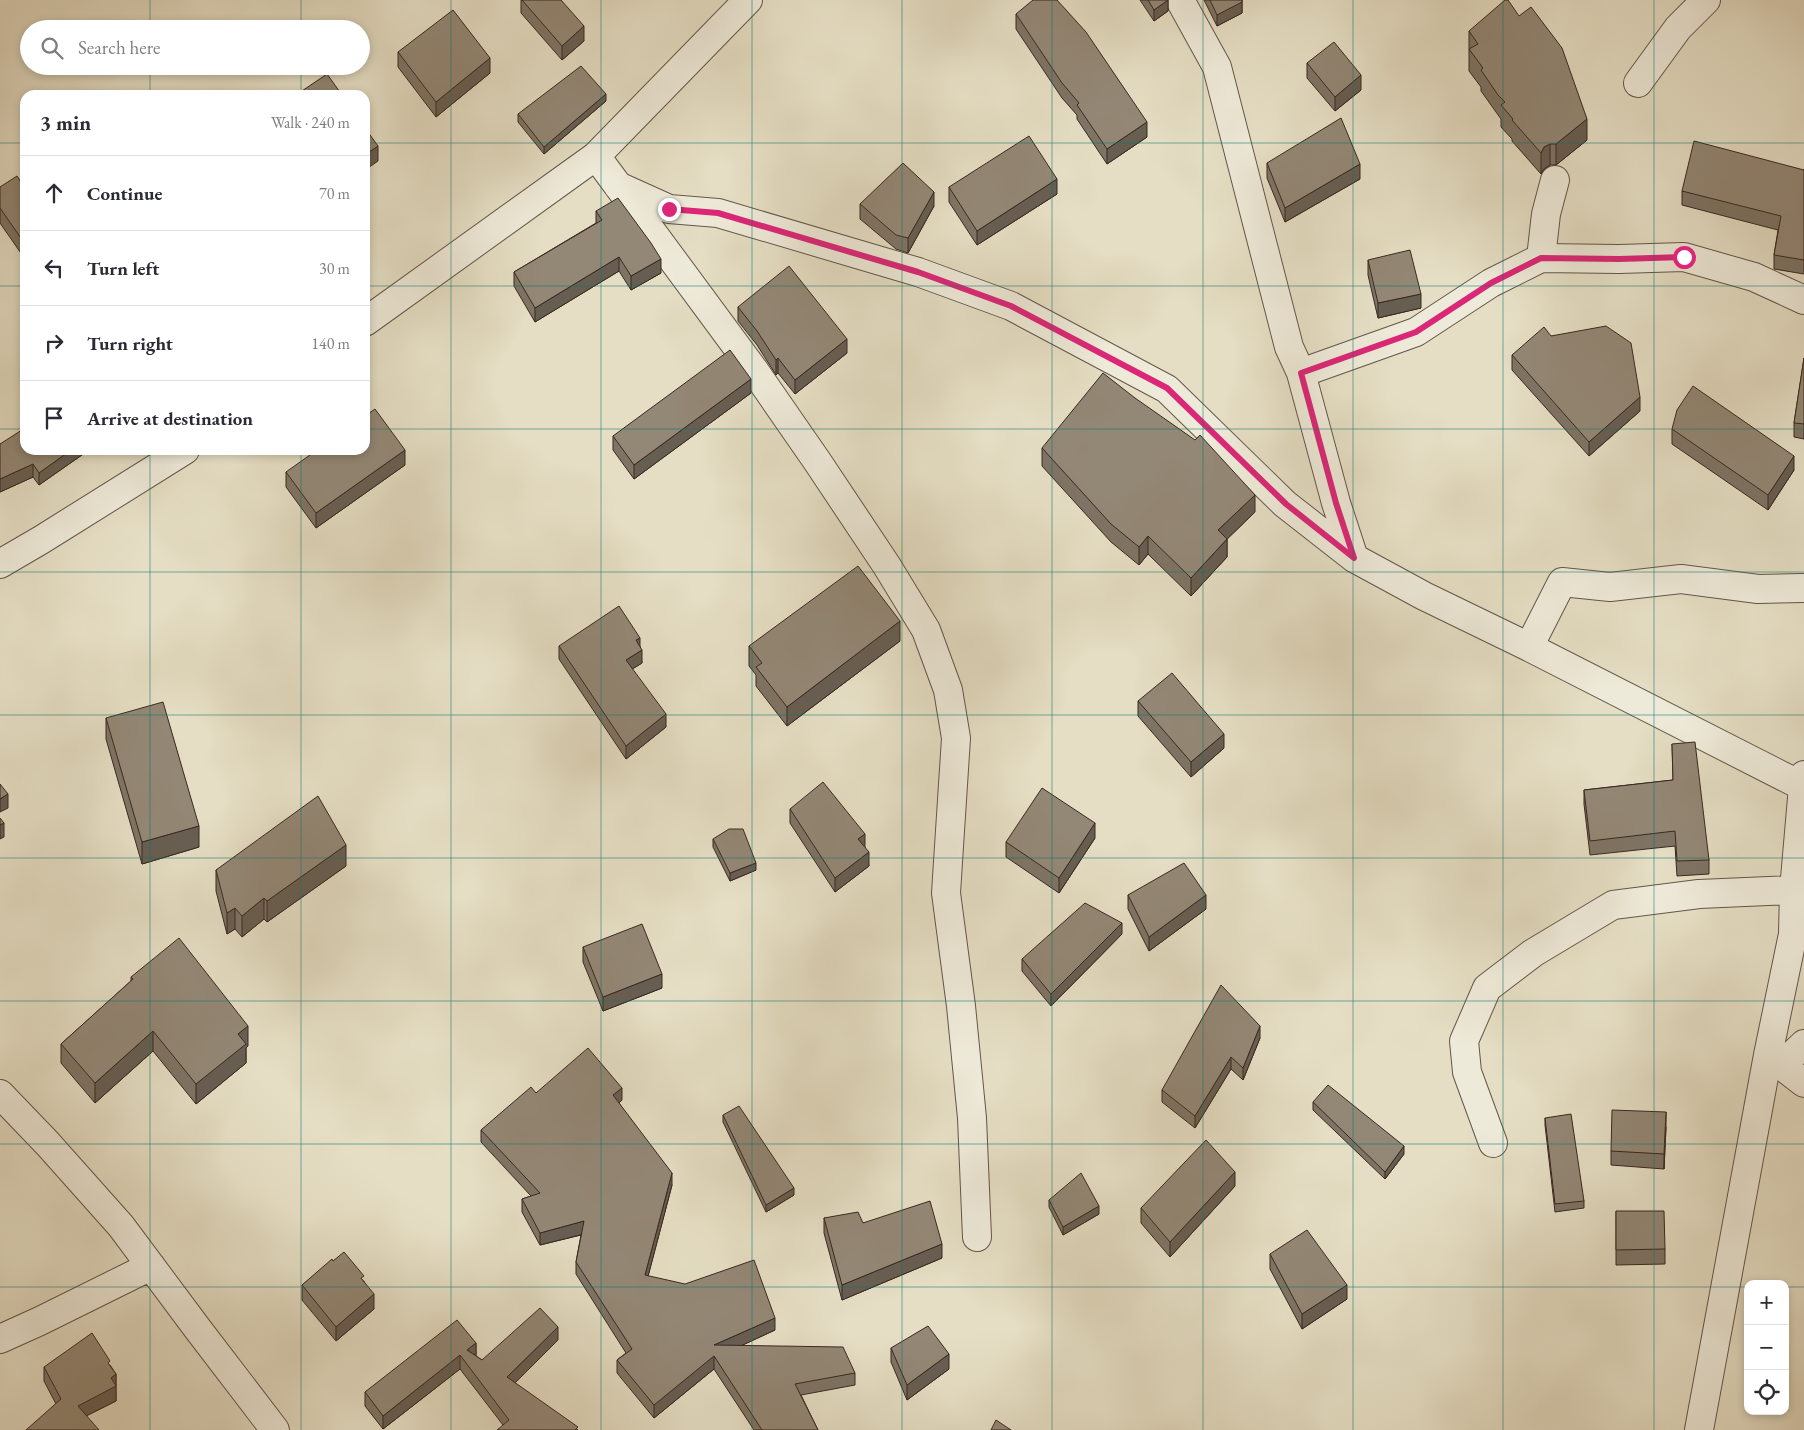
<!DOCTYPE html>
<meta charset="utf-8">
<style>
:root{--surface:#fff;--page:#f7f7f7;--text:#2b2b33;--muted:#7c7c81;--line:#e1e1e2}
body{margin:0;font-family:"EB Garamond",serif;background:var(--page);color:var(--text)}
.controls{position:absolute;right:15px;bottom:15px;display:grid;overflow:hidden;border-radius:10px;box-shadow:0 2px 8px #0003}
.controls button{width:45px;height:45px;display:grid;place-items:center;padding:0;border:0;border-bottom:1px solid var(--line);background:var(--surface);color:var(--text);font:25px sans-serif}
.stop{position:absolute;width:15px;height:15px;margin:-11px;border:4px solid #db2777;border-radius:50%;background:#fff}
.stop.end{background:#db2777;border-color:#fff;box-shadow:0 1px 5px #0008}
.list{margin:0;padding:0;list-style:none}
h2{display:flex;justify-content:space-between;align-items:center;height:65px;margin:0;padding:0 20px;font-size:21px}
h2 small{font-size:16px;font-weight:400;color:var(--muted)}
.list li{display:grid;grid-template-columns:32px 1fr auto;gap:15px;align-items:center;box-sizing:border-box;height:75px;padding:0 20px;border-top:1px solid var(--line)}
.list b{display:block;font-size:19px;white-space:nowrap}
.list em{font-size:16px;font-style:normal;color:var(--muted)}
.icon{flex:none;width:28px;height:28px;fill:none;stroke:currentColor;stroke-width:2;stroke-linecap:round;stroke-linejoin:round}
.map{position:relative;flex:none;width:1804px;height:1430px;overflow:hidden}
.search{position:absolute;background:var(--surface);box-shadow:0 2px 8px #0003;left:20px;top:20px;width:350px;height:55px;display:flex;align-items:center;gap:12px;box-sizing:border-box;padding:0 18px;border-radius:28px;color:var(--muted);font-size:19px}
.panel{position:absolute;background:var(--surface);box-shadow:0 2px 8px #0003;left:20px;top:90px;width:350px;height:365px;border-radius:15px}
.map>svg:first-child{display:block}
</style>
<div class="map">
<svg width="1804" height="1430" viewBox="0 0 1804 1430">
<rect width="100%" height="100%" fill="#e5dec4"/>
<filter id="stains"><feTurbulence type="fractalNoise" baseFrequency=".004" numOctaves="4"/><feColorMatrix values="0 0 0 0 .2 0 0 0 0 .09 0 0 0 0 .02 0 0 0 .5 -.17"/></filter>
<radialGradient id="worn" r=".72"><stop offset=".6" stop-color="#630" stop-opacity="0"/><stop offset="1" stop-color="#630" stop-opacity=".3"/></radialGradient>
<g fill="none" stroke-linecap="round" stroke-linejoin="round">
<!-- street casing -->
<g stroke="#655649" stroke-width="30">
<path id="street" d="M 1180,0 L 1217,67 L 1289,347 L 1301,373 L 1336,503 L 1354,558
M 1638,83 L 1678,28 L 1706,0
M 596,156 L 754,370 L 817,461 L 887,566 L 926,630 L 948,690 L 956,738 L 946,893 L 961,1006 L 972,1118 L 977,1237
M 618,186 L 669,209 L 718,213 L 918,272 L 1011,306 L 1167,389 L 1285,504 L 1354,558 L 1424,596 L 1529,647 L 1802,786
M 1541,258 L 1546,214 L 1555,180
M 365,322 L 596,156 L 748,0
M 1301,373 L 1416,332 L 1491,283 L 1541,258 L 1619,259 L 1684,257 L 1754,277 L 1804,300
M 0,564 L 41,540 L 185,450
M 1529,647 L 1562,582 L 1610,587 L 1681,579 L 1758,589 L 1804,588
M 1768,1055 L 1804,1083
M 1782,1065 L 1804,1044
M 0,1094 L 48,1144 L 121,1226 L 197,1328 L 275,1430
M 1493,1143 L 1467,1072 L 1464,1041 L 1487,988 L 1533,953 L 1613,905 L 1699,894 L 1794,890
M 0,1339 L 40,1321 L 151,1266
M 1699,1430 L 1768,1055 L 1793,934 L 1794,890 L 1804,775"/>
</g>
<!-- street -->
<use href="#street" stroke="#eeead9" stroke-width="28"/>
</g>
<!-- wall -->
<path fill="#7e7465" stroke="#3a2820" d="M 521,0 L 561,0 L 584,41 L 562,60 L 521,13 Z
M 1140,0 L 1168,0 L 1168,11 L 1154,21 Z
M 1204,0 L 1242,0 L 1242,13 L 1217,26 Z
M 1016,14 L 1147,137 L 1107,164 L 1077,119 L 1077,115 L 1062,98 L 1016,29 Z
M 1469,31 L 1587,140 L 1556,165 L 1550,165 L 1544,169 L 1541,174 L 1512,141 L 1512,139 L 1501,127 L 1501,119 L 1481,91 L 1481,87 L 1469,71 Z
M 398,52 L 490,73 L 436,117 L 398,67 Z
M 1307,63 L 1361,90 L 1335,111 L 1307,78 Z
M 606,101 L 544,154 L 518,122 L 518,114 Z
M 1267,163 L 1360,179 L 1285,222 L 1267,178 Z
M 1804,170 L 1804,274 L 1774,269 L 1774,255 L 1778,230 L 1682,205 L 1682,191 Z
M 0,187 L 25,188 L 25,259 L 0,223 Z
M 949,187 L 1057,194 L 977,245 L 949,202 Z
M 860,204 L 934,206 L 908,253 L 896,249 L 860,219 Z
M 596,211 L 661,273 L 631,290 L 619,271 L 535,322 L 514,286 L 514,272 L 596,223 Z
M 1368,260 L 1421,308 L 1378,318 L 1368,275 Z
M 738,307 L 847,353 L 795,394 L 778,373 L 776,375 L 757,345 L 738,321 Z
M 1551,336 L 1640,411 L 1589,456 L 1512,370 L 1512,355 Z
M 1804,358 L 1804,439 L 1794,437 L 1794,423 Z
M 751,393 L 634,479 L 613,450 L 613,436 Z
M 1672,429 L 1794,470 L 1768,510 L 1672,444 Z
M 3,443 L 89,450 L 39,485 L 33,477 L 0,492 L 0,444 Z
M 1042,448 L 1255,512 L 1227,539 L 1227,557 L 1191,596 L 1148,554 L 1139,565 L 1111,542 L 1042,466 Z
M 405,465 L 316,528 L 286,487 L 286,472 Z
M 900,641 L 787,726 L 756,686 L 756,675 L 749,666 L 749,646 Z
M 559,646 L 640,646 L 642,663 L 632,669 L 666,727 L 626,759 L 559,659 Z
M 1138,701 L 1224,748 L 1191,777 L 1138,716 Z
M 106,718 L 199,847 L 142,864 L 106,739 Z
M 1672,744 L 1709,860 L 1709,874 L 1677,876 L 1675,846 L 1590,855 L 1584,804 L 1584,790 L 1673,780 Z
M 790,809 L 865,847 L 869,866 L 835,892 L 790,823 Z
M 1095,838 L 1059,893 L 1006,857 L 1006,842 Z
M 713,839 L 756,870 L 730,881 L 713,847 Z
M 346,866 L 267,922 L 264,919 L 242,937 L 235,929 L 227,934 L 216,891 L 216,870 Z
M 1128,895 L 1206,909 L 1149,951 L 1128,909 Z
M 1122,934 L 1051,1006 L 1022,971 L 1022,959 Z
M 583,947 L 662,988 L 603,1011 L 583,962 Z
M 131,977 L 248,1046 L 246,1048 L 246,1063 L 196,1104 L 153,1051 L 95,1103 L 61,1063 L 61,1044 L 131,981 Z
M 1260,1038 L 1243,1080 L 1231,1069 L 1195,1128 L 1162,1102 L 1162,1090 Z
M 536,1093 L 622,1100 L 619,1103 L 672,1185 L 648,1276 L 775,1330 L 740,1346 L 855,1373 L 855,1385 L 801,1395 L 818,1430 L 754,1430 L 714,1369 L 654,1418 L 617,1373 L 617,1360 L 626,1353 L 576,1274 L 576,1262 L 581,1235 L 540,1245 L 522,1212 L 522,1199 L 531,1196 L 481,1142 L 481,1130 Z
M 1313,1102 L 1404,1154 L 1385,1179 L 1313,1110 Z
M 723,1115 L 794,1195 L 766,1212 L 723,1122 Z
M 1545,1118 L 1584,1201 L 1584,1208 L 1555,1212 L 1545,1125 Z
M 1666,1127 L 1664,1169 L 1611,1165 L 1611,1151 Z
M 1235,1186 L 1170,1257 L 1141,1223 L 1141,1208 Z
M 1049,1200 L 1099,1214 L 1063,1235 L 1049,1207 Z
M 1616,1211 L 1665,1249 L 1665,1264 L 1616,1265 Z
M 824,1218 L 863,1223 L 942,1258 L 842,1300 L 824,1233 Z
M 1270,1254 L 1347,1299 L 1302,1329 L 1270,1269 Z
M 333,1261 L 364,1281 L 374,1309 L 336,1341 L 302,1300 L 302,1285 Z
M 558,1340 L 515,1383 L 578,1430 L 503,1425 L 460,1369 L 383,1429 L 365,1406 L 365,1392 L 476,1343 L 476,1356 L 482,1360 Z
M 891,1348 L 949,1369 L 907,1400 L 891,1362 Z
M 110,1365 L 116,1374 L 116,1401 L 86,1416 L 56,1404 L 44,1381 L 44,1367 Z"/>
<!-- shaded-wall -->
<path fill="#675e52" stroke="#3a2820" d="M 1168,0 L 1168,11 L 1154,21 L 1154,10 Z
M 1242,0 L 1242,13 L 1217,26 L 1217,15 Z
M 584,26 L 584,41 L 562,60 L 562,46 Z
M 490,58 L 490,73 L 436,117 L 436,102 Z
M 1361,75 L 1361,90 L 1335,111 L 1335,97 Z
M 606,94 L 606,101 L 544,154 L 544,147 Z
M 1587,119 L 1587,140 L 1556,165 L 1556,144 Z
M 1147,122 L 1147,137 L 1107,164 L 1107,149 Z
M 1550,144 L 1550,165 L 1544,169 L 1541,174 L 1541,153 L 1544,147 Z
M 378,146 L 378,161 L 365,170 L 365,155 Z
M 1360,164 L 1360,179 L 1285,222 L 1285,208 Z
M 1057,179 L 1057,194 L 977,245 L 977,231 Z
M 934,192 L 934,206 L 908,253 L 908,238 Z
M 619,257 L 619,271 L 535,322 L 535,308 Z
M 661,259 L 661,273 L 631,290 L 631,276 Z
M 1421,294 L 1421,308 L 1378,318 L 1378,303 Z
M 847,339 L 847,353 L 795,394 L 795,380 Z
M 778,358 L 778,373 L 776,375 L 776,360 Z
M 751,379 L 751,393 L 634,479 L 634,465 Z
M 1640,397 L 1640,411 L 1589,456 L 1589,442 Z
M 71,450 L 89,450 L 39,485 L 39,473 Z
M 405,450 L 405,465 L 316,528 L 316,513 Z
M 1794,456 L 1794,470 L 1768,510 L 1768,495 Z
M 33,464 L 33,477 L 0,492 L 0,479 Z
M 1255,495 L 1255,512 L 1218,548 L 1218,530 Z
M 1148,536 L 1148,554 L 1139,565 L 1139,547 Z
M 1227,539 L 1227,557 L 1191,596 L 1191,578 Z
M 900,621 L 900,641 L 787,726 L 787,707 Z
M 640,638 L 640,651 L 636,640 Z
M 642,650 L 642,663 L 626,673 L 626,660 Z
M 666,714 L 666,727 L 626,759 L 626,746 Z
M 1224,734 L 1224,748 L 1191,777 L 1191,762 Z
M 8,794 L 8,808 L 0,812 L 0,799 Z
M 4,823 L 4,837 L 0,839 L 0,825 Z
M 1095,823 L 1095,838 L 1059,893 L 1059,878 Z
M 199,826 L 199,847 L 142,864 L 142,842 Z
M 865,834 L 865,849 L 858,839 Z
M 346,845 L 346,866 L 267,922 L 267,901 Z
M 869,852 L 869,866 L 835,892 L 835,878 Z
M 756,863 L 756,870 L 730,881 L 730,873 Z
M 1206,895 L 1206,909 L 1149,951 L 1149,937 Z
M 264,898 L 264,919 L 242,937 L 242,916 Z
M 235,908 L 235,929 L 227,934 L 227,913 Z
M 1122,923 L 1122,934 L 1051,1006 L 1051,994 Z
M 662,974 L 662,988 L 603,1011 L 603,997 Z
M 248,1026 L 248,1046 L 246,1048 L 246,1063 L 196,1104 L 196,1084 L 238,1034 Z
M 1260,1026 L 1260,1038 L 1243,1080 L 1243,1068 Z
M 153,1031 L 153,1051 L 95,1103 L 95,1083 Z
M 1231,1057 L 1231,1069 L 1195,1128 L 1195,1116 Z
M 622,1088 L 622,1100 L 613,1108 L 613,1095 Z
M 1666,1112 L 1666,1127 L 1664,1169 L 1664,1154 Z
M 1404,1146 L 1404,1154 L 1385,1179 L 1385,1172 Z
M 1235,1172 L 1235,1186 L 1170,1257 L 1170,1242 Z
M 672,1173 L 672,1185 L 645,1288 L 645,1275 Z
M 794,1188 L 794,1195 L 766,1212 L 766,1205 Z
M 1099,1206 L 1099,1214 L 1063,1235 L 1063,1227 Z
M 584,1221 L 584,1234 L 540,1245 L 540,1233 Z
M 942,1244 L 942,1258 L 842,1300 L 842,1285 Z
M 1347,1285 L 1347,1299 L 1302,1329 L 1302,1314 Z
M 374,1294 L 374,1309 L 336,1341 L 336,1327 Z
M 775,1318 L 775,1330 L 715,1358 L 714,1356 L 714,1369 L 654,1418 L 654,1405 L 714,1345 Z
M 558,1327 L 558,1340 L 507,1391 L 507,1377 Z
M 476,1343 L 476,1356 L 467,1350 Z
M 949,1354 L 949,1369 L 907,1400 L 907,1385 Z
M 460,1355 L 460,1369 L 383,1429 L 383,1416 Z
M 116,1374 L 116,1401 L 78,1420 L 78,1406 Z"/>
<!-- building -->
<path fill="#938775" stroke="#3a2820" d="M 522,0 L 561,0 L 584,26 L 562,46 Z
M 1033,0 L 1057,0 L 1086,32 L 1147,122 L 1107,149 L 1077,105 L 1079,103 L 1062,83 L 1016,14 Z
M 1148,0 L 1168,0 L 1154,10 Z
M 1210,0 L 1242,0 L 1242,2 L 1217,15 Z
M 1505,0 L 1508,0 L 1519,16 L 1531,7 L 1562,48 L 1587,119 L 1556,144 L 1550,144 L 1544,147 L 1541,153 L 1512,120 L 1513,119 L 1501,105 L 1505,102 L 1498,95 L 1481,70 L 1483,68 L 1469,49 L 1478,44 L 1469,31 Z
M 453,10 L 490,58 L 436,102 L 398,52 Z
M 1334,42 L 1361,75 L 1335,97 L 1307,63 Z
M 581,66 L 606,94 L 544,147 L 518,114 Z
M 327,74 L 342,95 L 296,95 Z
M 1341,118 L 1360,164 L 1285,208 L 1267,163 Z
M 365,128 L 378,146 L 365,155 Z
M 1029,136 L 1057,179 L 977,231 L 949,187 Z
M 1694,141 L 1804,170 L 1804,260 L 1774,255 L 1781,216 L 1682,191 Z
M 903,163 L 934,192 L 908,238 L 896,235 L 860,204 Z
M 17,176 L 25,188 L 25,244 L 0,208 L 0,187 Z
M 618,198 L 651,243 L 661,259 L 631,276 L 619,257 L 535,308 L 514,272 L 602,220 L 596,211 Z
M 1410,250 L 1421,294 L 1378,303 L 1368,260 Z
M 789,266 L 847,339 L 795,380 L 778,358 L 776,360 L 757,331 L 738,307 Z
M 1606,326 L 1631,343 L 1640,397 L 1589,442 L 1512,355 L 1544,327 L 1551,336 Z
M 730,350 L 751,379 L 634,465 L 613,436 Z
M 1804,358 L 1804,424 L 1794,423 Z
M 1103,373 L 1135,398 L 1195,440 L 1200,435 L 1255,495 L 1218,530 L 1227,539 L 1191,578 L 1148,536 L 1139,547 L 1111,524 L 1042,448 Z
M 1693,386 L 1794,456 L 1768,495 L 1672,429 L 1677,410 Z
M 375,409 L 405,450 L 316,513 L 286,472 L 317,450 L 365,450 L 365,416 Z
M 25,428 L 25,450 L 71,450 L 39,473 L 33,464 L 0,479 L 0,444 Z
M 858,566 L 900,621 L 787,707 L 756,667 L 762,663 L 749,646 Z
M 619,606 L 640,638 L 636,640 L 642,650 L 626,660 L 666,714 L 626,746 L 559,646 Z
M 1172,673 L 1224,734 L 1191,762 L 1138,701 Z
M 163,702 L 199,826 L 142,842 L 106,718 Z
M 1695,742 L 1709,860 L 1677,861 L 1675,831 L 1590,841 L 1584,790 L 1673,780 L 1672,744 Z
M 823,782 L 865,834 L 858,839 L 869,852 L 835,878 L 790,809 Z
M 0,784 L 8,794 L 0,799 Z
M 1042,788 L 1095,823 L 1059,878 L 1006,842 Z
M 318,796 L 346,845 L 267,901 L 264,898 L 242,916 L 235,908 L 227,913 L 216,870 Z
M 0,818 L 4,823 L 0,825 Z
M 729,829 L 743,829 L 756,863 L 730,873 L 713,839 Z
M 1184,863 L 1206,895 L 1149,937 L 1128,895 Z
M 1085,903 L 1122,923 L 1051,994 L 1022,959 Z
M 642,924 L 662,974 L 603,997 L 583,947 Z
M 179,938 L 248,1026 L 238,1034 L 246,1044 L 196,1084 L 153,1031 L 95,1083 L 61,1044 L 133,979 L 131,977 Z
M 1221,985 L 1260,1026 L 1243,1068 L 1231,1057 L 1195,1116 L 1162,1090 Z
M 588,1048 L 622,1088 L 613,1095 L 672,1173 L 645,1275 L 685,1284 L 754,1260 L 775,1318 L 714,1345 L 843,1347 L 855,1373 L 795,1384 L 818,1430 L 762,1430 L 714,1356 L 654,1405 L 617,1360 L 632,1349 L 576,1262 L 584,1221 L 540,1233 L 522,1199 L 540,1193 L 481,1130 L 531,1087 L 536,1093 Z
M 1328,1085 L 1404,1146 L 1385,1172 L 1313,1102 Z
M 739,1106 L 794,1188 L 766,1205 L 723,1115 Z
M 1612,1110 L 1666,1112 L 1664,1154 L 1611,1151 Z
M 1571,1114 L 1584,1201 L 1555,1204 L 1545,1118 Z
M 1206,1140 L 1235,1172 L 1170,1242 L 1141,1208 Z
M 1081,1173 L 1099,1206 L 1063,1227 L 1049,1200 Z
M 930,1201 L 942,1244 L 842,1285 L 824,1218 L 858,1212 L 863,1223 Z
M 1616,1211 L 1664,1211 L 1665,1249 L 1616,1250 Z
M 1307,1230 L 1347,1285 L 1302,1314 L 1270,1254 Z
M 344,1252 L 364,1276 L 361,1278 L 374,1294 L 336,1327 L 302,1285 L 332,1259 L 333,1261 Z
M 540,1308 L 558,1327 L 507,1377 L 578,1427 L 575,1430 L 497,1430 L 509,1420 L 460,1355 L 383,1416 L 365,1392 L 457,1320 L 476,1343 L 467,1350 L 482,1360 Z
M 928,1326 L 949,1354 L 907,1385 L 891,1348 Z
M 92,1333 L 110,1361 L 108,1363 L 116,1374 L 111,1378 L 116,1386 L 78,1406 L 99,1430 L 26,1430 L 61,1399 L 44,1367 Z
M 996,1420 L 1011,1430 L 991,1430 Z"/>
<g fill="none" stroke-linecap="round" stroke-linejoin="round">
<!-- route -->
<path stroke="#db2777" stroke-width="6" d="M 669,209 L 718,213 L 918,272 L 1011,306 L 1167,388 L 1286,504 L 1354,558 L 1336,503 L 1301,373 L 1416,332 L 1491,283 L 1541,258 L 1619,259 L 1684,257"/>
</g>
<!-- grid -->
<path fill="none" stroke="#0f766e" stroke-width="1" stroke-opacity="0.55" d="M 150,0 L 150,29M 301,0 L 301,29M 451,0 L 451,1430M 601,0 L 601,1430M 752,0 L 752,1430M 902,0 L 902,1430M 1052,0 L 1052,1430M 1203,0 L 1203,1430M 1353,0 L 1353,1430M 1503,0 L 1503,1430M 1654,0 L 1654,1430M 150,66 L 150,95M 301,66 L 301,95M 0,143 L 25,143M 365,143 L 1804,143M 0,286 L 25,286M 365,286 L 1804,286M 0,429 L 25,429M 365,429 L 1804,429M 150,450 L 150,1430M 301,450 L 301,1430M 0,572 L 1804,572M 0,715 L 1804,715M 0,858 L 1804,858M 0,1001 L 1804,1001M 0,1144 L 1804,1144M 0,1287 L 1748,1287M 1785,1287 L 1804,1287"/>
<rect width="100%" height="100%" filter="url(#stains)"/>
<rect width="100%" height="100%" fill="url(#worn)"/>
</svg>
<div class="controls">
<button>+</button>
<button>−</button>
<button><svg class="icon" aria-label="locate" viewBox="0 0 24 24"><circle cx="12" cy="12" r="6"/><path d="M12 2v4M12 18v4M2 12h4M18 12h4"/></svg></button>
</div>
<div class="stop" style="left:1684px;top:257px"></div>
<div class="stop end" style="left:669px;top:209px"></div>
<div class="search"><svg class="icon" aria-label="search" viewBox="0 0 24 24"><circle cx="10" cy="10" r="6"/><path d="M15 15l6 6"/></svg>Search here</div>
<section class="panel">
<h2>3 min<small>Walk · 240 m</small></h2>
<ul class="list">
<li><svg class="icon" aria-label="ahead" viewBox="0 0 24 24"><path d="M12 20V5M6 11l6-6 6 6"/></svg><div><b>Continue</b></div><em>70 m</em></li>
<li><svg class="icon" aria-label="left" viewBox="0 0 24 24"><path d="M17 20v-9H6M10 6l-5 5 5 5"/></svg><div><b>Turn left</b></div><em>30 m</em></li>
<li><svg class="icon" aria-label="right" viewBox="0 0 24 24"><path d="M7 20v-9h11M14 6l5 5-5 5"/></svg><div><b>Turn right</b></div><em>140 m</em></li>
<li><svg class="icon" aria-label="arrive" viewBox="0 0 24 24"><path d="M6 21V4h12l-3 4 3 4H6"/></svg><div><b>Arrive at destination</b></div></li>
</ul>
</section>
</div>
